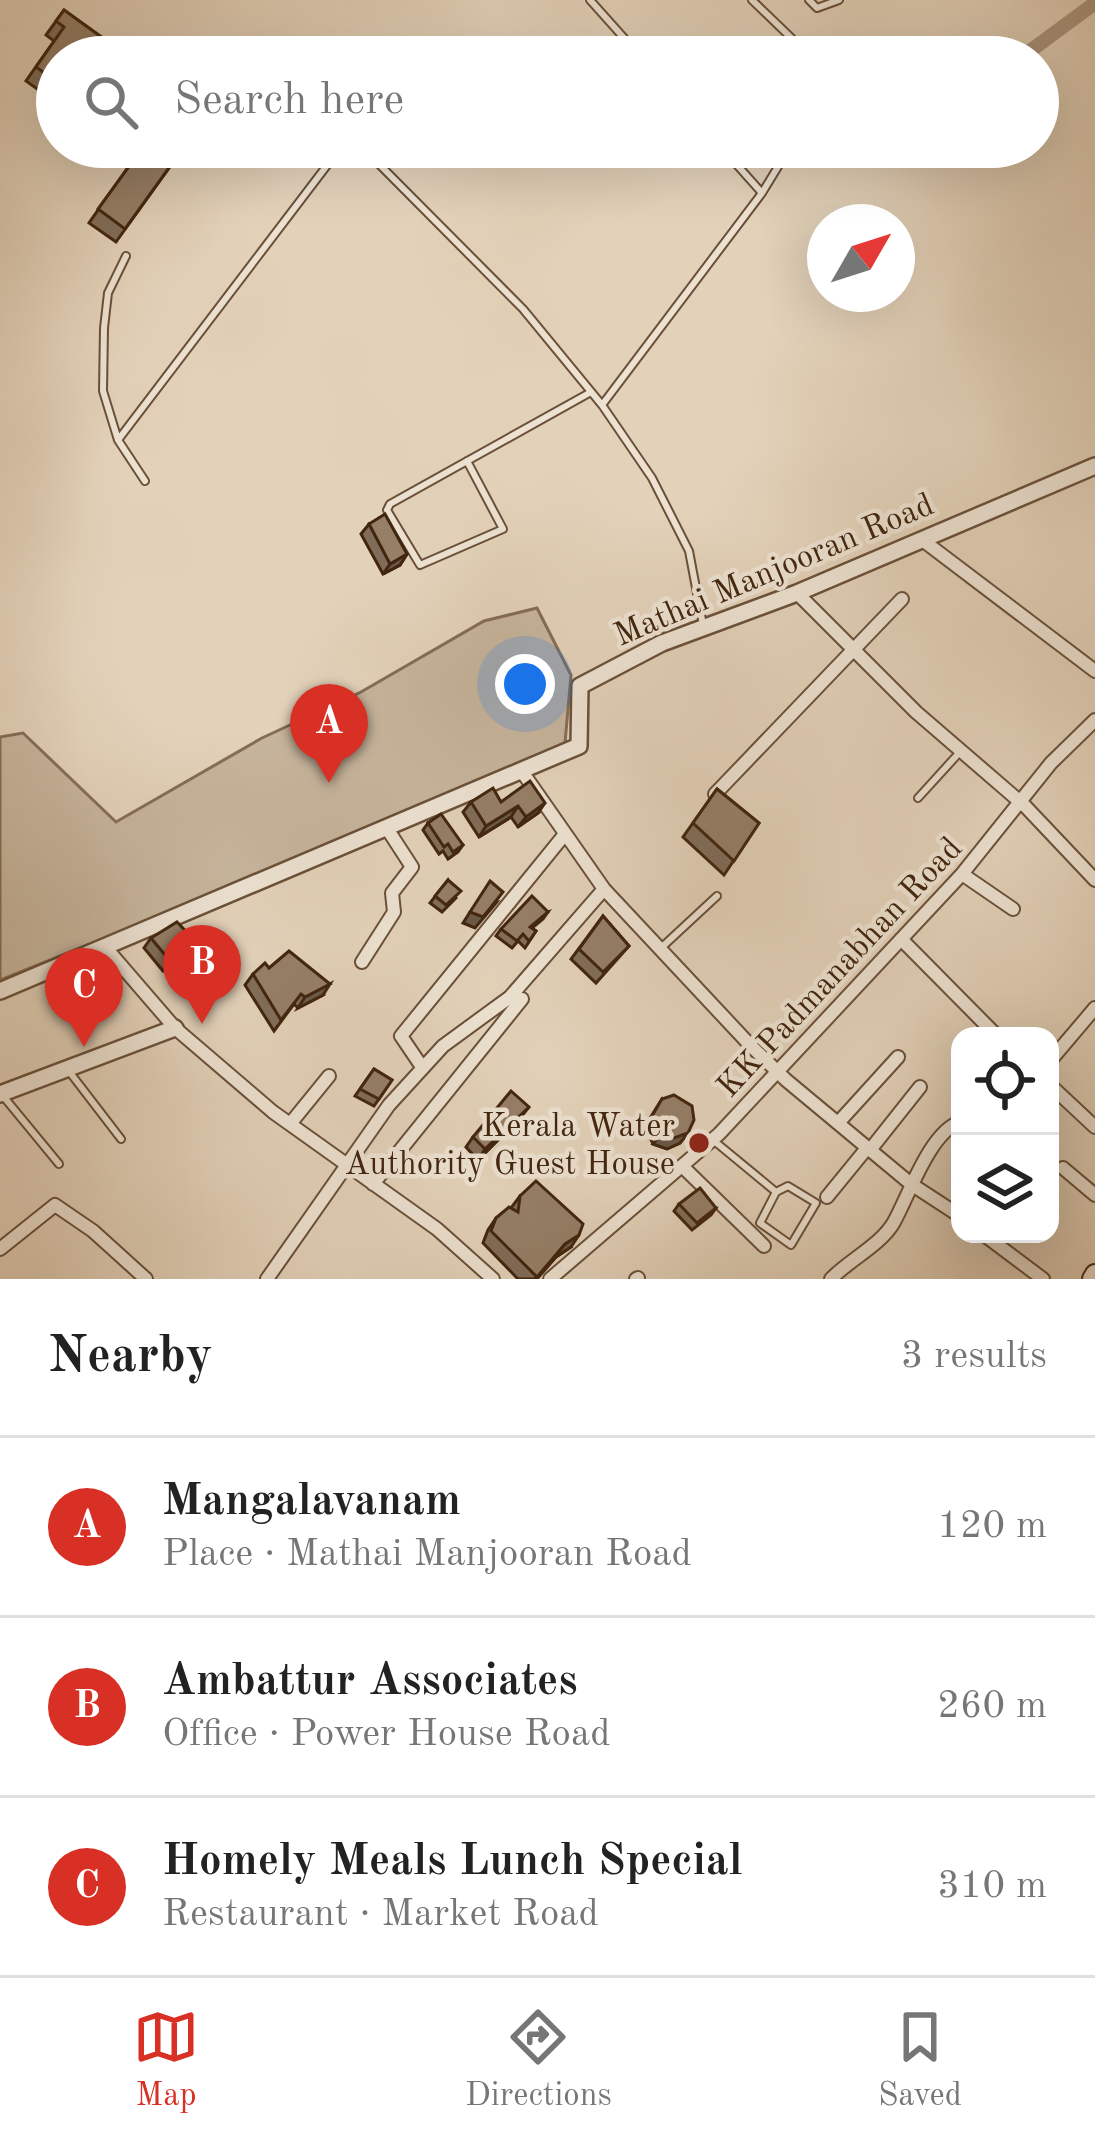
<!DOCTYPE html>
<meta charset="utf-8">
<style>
:root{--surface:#fff;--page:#f2f2f2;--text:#222;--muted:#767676;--line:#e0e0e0;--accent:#d93025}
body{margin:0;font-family:"Old Standard TT",serif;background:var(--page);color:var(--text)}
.controls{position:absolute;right:36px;bottom:36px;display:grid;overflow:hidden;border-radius:24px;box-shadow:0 12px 48px #0002}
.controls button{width:108px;height:108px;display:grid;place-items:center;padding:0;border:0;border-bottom:3px solid var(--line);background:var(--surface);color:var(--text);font:60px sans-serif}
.compass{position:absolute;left:807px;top:204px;width:108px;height:108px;border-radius:50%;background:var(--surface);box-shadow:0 12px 48px #0002;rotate:51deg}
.you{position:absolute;left:525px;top:684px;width:42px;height:42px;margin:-30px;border:9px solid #fff;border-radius:50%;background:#1a73e8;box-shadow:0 0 0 18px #1a73e833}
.badge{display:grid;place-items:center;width:78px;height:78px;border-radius:50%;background:var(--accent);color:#fff;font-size:39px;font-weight:700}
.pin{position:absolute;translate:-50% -99px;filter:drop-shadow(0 3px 6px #0008)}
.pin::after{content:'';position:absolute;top:63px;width:42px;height:36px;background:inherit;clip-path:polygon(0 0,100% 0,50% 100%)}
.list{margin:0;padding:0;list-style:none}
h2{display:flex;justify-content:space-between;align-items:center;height:156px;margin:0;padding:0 48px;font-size:51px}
h2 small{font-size:39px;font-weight:400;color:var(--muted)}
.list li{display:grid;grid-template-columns:78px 1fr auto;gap:36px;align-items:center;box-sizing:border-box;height:180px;padding:0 48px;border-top:3px solid var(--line)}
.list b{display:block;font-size:45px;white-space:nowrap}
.list p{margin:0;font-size:39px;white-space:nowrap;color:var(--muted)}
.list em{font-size:39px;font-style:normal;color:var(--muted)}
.icon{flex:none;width:66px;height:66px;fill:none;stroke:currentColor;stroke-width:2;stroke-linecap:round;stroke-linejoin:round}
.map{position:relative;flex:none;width:1095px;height:1279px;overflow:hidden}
.search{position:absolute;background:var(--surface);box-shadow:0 12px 48px #0002;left:36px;right:36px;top:36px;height:132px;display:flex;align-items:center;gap:30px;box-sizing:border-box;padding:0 42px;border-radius:66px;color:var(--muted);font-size:45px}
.sheet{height:696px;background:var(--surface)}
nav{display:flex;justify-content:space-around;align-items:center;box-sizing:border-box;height:168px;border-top:3px solid var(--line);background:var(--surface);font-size:33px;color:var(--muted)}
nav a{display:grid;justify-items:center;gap:6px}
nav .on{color:var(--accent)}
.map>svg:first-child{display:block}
</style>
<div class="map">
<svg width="1095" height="1279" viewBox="0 0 1095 1279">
<rect width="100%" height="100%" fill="#e3d2ba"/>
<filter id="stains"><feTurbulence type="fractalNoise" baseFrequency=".00167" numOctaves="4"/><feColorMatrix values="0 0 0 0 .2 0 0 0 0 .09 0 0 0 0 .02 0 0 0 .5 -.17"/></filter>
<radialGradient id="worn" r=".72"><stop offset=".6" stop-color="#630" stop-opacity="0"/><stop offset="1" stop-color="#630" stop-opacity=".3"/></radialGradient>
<!-- park -->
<path fill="#c7b59d" stroke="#846d56" stroke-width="3" d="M 537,608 L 571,675 L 565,743 L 242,883 L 0,980 L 0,737 L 23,733 L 116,822 L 262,738 L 361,692 L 484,621 Z"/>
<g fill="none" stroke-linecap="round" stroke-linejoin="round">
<!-- canal -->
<path stroke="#ac9780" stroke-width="14" d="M 1022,57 L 1095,3"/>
<!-- service casing -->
<g stroke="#6a5039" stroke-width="10">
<path id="service" d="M 590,0 L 641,57
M 752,0 L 811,57
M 809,0 L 817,8 L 839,0
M 362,147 L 523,309 L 602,405 L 652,478 L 689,551 L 703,625
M 721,147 L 762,193
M 602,405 L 762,193 L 790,147
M 118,440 L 103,391 L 104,328 L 108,293 L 126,256
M 467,461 L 503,529 L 420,565 L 387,510 L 390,504 L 591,392
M 145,481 L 118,440 L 341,147
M 918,798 L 959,753
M 661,948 L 717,896
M 68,1070 L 121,1139
M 3,1096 L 59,1164
M 713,1140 L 776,1192 L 788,1186 L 816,1203 L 791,1245 L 760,1223 L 776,1192"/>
</g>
<!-- minor casing -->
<g stroke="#6a5039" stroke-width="16">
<path id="minor" d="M 921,539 L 1095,671
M 797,593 L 916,712 L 1025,806 L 1095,880
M 523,773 L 604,889 L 750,1045 L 786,1080 L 911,1184 L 960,1216
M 715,794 L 902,599
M 962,874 L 1013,909
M 901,939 L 997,1036
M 106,948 L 175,1028 L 273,1112 L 437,1229 L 493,1279
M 362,962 L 394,912 L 392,893 L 412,867 L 388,830
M 1050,1061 L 1095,1008
M 422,1067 L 401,1036 L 565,834
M 1050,1085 L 1095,1127
M 838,1123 L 898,1057
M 290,1124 L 329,1076
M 870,1150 L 920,1087
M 682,1166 L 764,1246
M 1063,1168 L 1095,1195
M 373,1184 L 522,999
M 827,1197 L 867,1148
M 983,1234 L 1043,1279
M 0,1249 L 55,1205 L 93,1231 L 146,1279
M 267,1279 L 389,1105 L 443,1046 L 510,997 L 604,889
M 550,1279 L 719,1134 L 962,874 L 1051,763 L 1095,720
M 636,1279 L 638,1278
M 831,1279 C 849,1260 881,1245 894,1222 C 909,1195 930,1132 960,1122"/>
</g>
<!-- tertiary casing -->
<g stroke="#6a5039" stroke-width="20">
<path id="tertiary" d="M 0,991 L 579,746 L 580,686 L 662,643 L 797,593 L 1095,466
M 0,1094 L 175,1028"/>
</g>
<!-- secondary casing -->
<g stroke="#41250e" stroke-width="22">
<path id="secondary" d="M 1092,1279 L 1095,1274"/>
</g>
<!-- service -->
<use href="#service" stroke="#ede2d2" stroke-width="6"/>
<!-- minor -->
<use href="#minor" stroke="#ede2d2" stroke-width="12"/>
<!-- tertiary -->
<use href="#tertiary" stroke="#ede2d2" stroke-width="15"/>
<!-- secondary -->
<use href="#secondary" stroke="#ede2d2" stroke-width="18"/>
</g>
<!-- wall -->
<path fill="#806d59" stroke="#41250e" stroke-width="3" d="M 64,10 L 129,57 L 57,57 L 57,103 L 26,81 L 54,41 L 46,35 Z
M 117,147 L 184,147 L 116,242 L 89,223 L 134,159 Z
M 369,524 L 407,554 L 400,565 L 383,574 L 361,534 Z
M 717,789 L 759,823 L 724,875 L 683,837 Z
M 471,802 L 501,802 L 538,813 L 518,827 L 511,817 L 479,837 L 463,812 Z
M 428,823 L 463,845 L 458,852 L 448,859 L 443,851 L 439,854 L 423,830 Z
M 448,880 L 456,898 L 442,912 L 430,903 Z
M 548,912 L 543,919 L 532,928 L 536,931 L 525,948 L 518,941 L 512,948 L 496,936 L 501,929 Z
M 603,916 L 629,946 L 596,983 L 571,959 Z
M 151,938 L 200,946 L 193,956 L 163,971 L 144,948 Z
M 269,968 L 323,995 L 298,1008 L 294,1004 L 274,1031 L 245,985 L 253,974 Z
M 374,1069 L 392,1080 L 374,1106 L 355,1096 Z
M 662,1099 L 688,1133 L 680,1143 L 667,1149 L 653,1144 L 645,1126 Z
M 521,1117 L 478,1160 L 466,1147 L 473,1137 Z
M 520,1196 L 571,1247 L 556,1257 L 537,1279 L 518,1279 L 483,1243 L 488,1230 L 496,1218 L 511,1208 Z
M 679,1204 L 716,1208 L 711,1215 L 692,1230 L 674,1211 Z"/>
<!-- shaded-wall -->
<path fill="#685948" stroke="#41250e" stroke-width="3" d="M 407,554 L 400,565 L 383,574 L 390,564 Z
M 545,803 L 538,813 L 518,827 L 526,817 Z
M 518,806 L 511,817 L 479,837 L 486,826 Z
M 496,903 L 475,928 L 463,923 L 470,912 Z
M 200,946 L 193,956 L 163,971 L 170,961 Z
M 330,984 L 323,995 L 298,1008 L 305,997 Z
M 529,1107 L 521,1117 L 478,1160 L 485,1149 Z
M 688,1133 L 680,1143 L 667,1149 L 653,1144 L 661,1134 Z
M 579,1235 L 571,1247 L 556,1257 L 535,1279 L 565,1244 Z"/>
<!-- building -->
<path fill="#957f67" stroke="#41250e" stroke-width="3" d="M 64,10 L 129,57 L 57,57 L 57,82 L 36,67 L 64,27 L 56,21 Z
M 143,147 L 184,147 L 125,229 L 98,209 Z
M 385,514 L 407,554 L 390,564 L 369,524 Z
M 530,781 L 545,803 L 526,817 L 518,806 L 486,826 L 471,802 L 493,788 L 501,802 Z
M 717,789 L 759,823 L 734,861 L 693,823 Z
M 441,814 L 463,845 L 453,852 L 448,844 L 444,847 L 428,823 Z
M 448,880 L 461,891 L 446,905 L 435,896 Z
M 490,881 L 503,892 L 483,917 L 470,912 Z
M 532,896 L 548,912 L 530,927 L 536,931 L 529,941 L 523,934 L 517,941 L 501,929 Z
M 603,916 L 629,946 L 603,972 L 579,949 Z
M 177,922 L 200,946 L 170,961 L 151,938 Z
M 289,951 L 330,984 L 305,997 L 301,994 L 281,1020 L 253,974 L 265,963 L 269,968 Z
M 374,1069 L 392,1080 L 379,1099 L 360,1089 Z
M 511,1091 L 529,1107 L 485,1149 L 473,1137 Z
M 674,1095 L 692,1106 L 694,1120 L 688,1133 L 674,1138 L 661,1134 L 652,1116 L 662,1099 Z
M 536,1181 L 583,1224 L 579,1235 L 565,1244 L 537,1277 L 491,1231 L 496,1218 L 509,1207 L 518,1212 L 520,1196 Z
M 700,1188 L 716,1208 L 697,1223 L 679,1204 Z"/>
<!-- markers -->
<circle fill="#8f2418" stroke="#ede2d2" stroke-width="4.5" cx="699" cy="1143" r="12"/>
<g text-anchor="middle" stroke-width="9" stroke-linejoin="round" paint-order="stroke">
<!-- street labels -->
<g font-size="33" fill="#41250e" stroke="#ede2d2">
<text transform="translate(773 568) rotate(-23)" y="12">Mathai Manjooran Road</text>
<text transform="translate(838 966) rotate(-47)" y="12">KK Padmanabhan Road</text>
</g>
<!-- poi labels -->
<g font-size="33" fill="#41250e" stroke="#ede2d2" text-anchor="end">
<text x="675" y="1136">Kerala Water<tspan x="675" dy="38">Authority Guest House</tspan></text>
</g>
</g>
<rect width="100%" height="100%" filter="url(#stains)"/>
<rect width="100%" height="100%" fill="url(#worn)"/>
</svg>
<div class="controls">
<button><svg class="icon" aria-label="locate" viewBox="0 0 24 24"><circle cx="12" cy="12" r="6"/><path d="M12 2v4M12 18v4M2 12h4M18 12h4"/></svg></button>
<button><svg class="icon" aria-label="layers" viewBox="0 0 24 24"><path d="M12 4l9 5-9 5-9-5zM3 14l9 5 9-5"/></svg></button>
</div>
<svg class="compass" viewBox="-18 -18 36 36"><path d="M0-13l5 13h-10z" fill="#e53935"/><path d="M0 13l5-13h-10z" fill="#767676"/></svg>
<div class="you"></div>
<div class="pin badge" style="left:329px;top:783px">A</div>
<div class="pin badge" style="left:202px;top:1024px">B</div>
<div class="pin badge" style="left:84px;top:1047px">C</div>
<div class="search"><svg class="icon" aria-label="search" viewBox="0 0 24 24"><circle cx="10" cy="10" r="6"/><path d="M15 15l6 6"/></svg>Search here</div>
</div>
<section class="sheet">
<h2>Nearby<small>3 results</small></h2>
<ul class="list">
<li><span class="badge">A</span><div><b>Mangalavanam</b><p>Place · Mathai Manjooran Road</p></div><em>120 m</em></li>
<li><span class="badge">B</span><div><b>Ambattur Associates</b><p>Office · Power House Road</p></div><em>260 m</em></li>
<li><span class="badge">C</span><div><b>Homely Meals Lunch Special</b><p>Restaurant · Market Road</p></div><em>310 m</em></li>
</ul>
</section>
<nav>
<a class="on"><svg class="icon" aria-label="map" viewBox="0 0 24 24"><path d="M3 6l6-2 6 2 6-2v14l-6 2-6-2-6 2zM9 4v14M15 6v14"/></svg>Map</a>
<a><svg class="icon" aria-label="directions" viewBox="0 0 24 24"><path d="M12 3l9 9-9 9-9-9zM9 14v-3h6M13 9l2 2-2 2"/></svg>Directions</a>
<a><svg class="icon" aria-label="saved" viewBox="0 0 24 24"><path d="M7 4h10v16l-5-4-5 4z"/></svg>Saved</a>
</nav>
